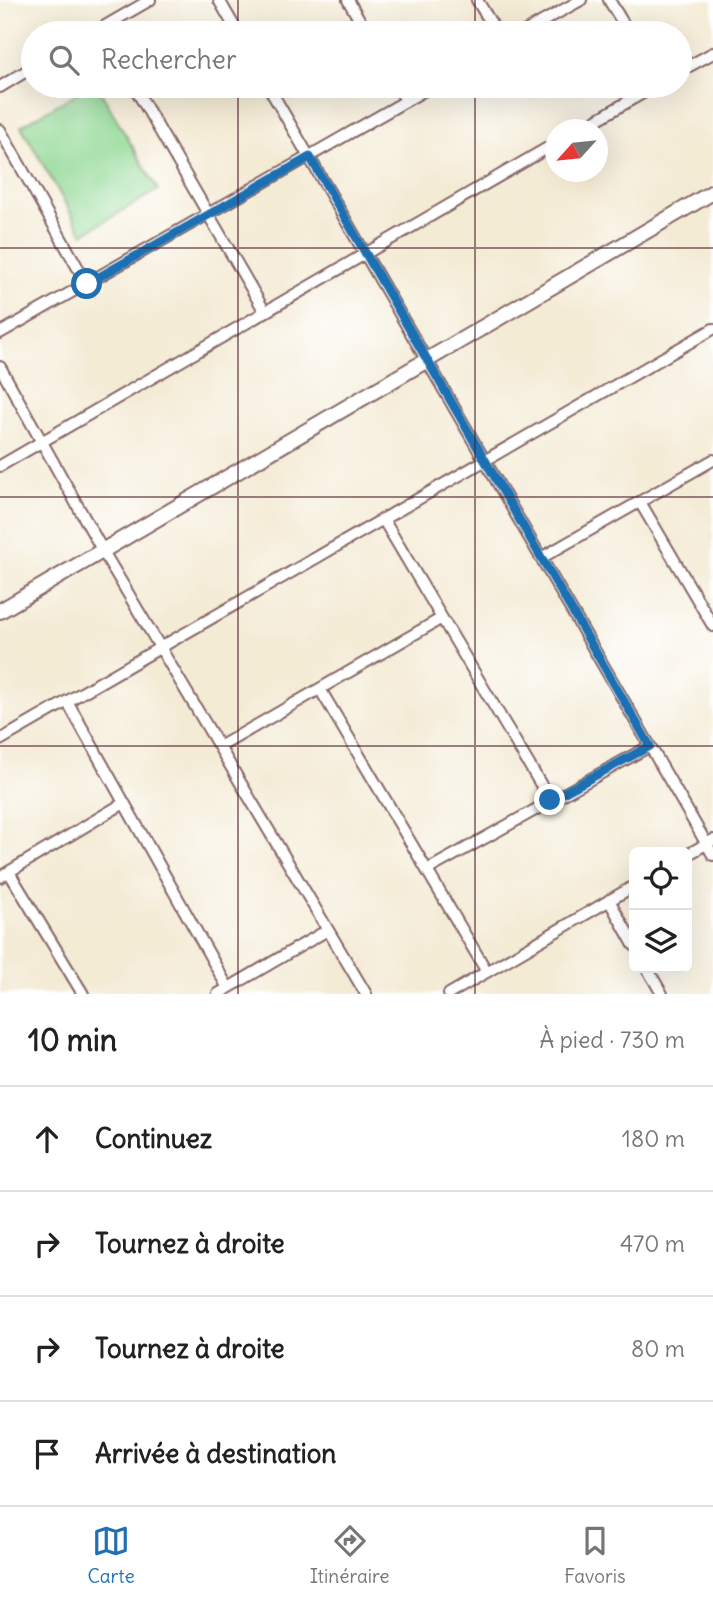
<!DOCTYPE html>
<html lang="fr">
<meta charset="utf-8">
<style>
:root{--surface:#fff;--page:#f2f2f2;--text:#222;--muted:#767676;--line:#e0e0e0;--accent:#1f6fb2}
body{margin:0;font-family:Delius,sans-serif;background:var(--page);color:var(--text)}
.controls{position:absolute;right:21px;bottom:21px;display:grid;overflow:hidden;border-radius:10px;box-shadow:0 7px 28px #0002}
.controls button{width:63px;height:63px;display:grid;place-items:center;padding:0;border:0;border-bottom:2px solid var(--line);background:var(--surface);color:var(--text);font:35px sans-serif}
.compass{position:absolute;left:545px;top:119px;width:63px;height:63px;border-radius:50%;background:var(--surface);box-shadow:0 7px 28px #0002;rotate:243deg}
.stop{position:absolute;width:21px;height:21px;margin:-16px;border:5px solid #1f6fb2;border-radius:50%;background:#fff}
.stop.end{background:#1f6fb2;border-color:#fff;box-shadow:0 2px 7px #0008}
.list{margin:0;padding:0;list-style:none}
h2{display:flex;justify-content:space-between;align-items:center;height:91px;margin:0;padding:0 28px;font-size:30px}
h2 small{font-size:23px;font-weight:400;color:var(--muted)}
.list li{display:grid;grid-template-columns:46px 1fr auto;gap:21px;align-items:center;box-sizing:border-box;height:105px;padding:0 28px;border-top:2px solid var(--line)}
.list b{display:block;font-size:26px;white-space:nowrap}
.list em{font-size:23px;font-style:normal;color:var(--muted)}
.icon{flex:none;width:38px;height:38px;fill:none;stroke:currentColor;stroke-width:2;stroke-linecap:round;stroke-linejoin:round}
.map{position:relative;flex:none;width:713px;height:994px;overflow:hidden}
.search{position:absolute;background:var(--surface);box-shadow:0 7px 28px #0002;left:21px;right:21px;top:21px;height:77px;display:flex;align-items:center;gap:18px;box-sizing:border-box;padding:0 24px;border-radius:38px;color:var(--muted);font-size:26px}
.sheet{height:511px;background:var(--surface)}
nav{display:flex;justify-content:space-around;align-items:center;box-sizing:border-box;height:98px;border-top:2px solid var(--line);background:var(--surface);font-size:19px;color:var(--muted)}
nav a{display:grid;justify-items:center;gap:4px}
nav .on{color:var(--accent)}
.map>svg:first-child{display:block}
</style>
<div class="map">
<svg width="713" height="994" viewBox="0 0 713 994">
<rect width="100%" height="100%" fill="#fff"/>
<filter id="ink" filterUnits="userSpaceOnUse"><feTurbulence type="fractalNoise" baseFrequency=".0143" numOctaves="2"/><feDisplacementMap in="SourceGraphic" scale="14" xChannelSelector="R" yChannelSelector="G"/><feConvolveMatrix kernelMatrix="1 2 1 2 8 2 1 2 1" color-interpolation-filters="sRGB"/></filter>
<filter id="wash" filterUnits="userSpaceOnUse"><feTurbulence type="fractalNoise" baseFrequency=".00686" numOctaves="4" result="noise"/><feDisplacementMap in="SourceGraphic" scale="28" xChannelSelector="R" yChannelSelector="G"/><feGaussianBlur stdDeviation="1.57" result="paint"/><feColorMatrix in="noise" values="0 0 0 0 0 0 0 0 0 0 0 0 0 0 0 0 0 1.4 0 .05"/><feComposite in="paint" operator="in"/></filter>
<g filter="url(#wash)">
<rect width="100%" height="100%" fill="#f4ebd5"/>
<!-- green -->
<path fill="#8fd893" stroke="#6c7c5f" stroke-width="2" d="M 89,86 L 97,86 L 158,190 L 83,234 L 21,126 Z"/>
</g>
<g filter="url(#ink)">
<g fill="none" stroke-linecap="round" stroke-linejoin="round">
<!-- minor casing -->
<g stroke="#866666" stroke-width="14">
<path id="minor" d="M 219,0 L 238,33
M 348,0 L 367,33
M 477,0 L 497,33
M 609,0 L 629,33
M 93,33 L 150,0
M 522,33 L 581,0
M 680,71 L 713,53
M 134,86 L 265,312
M 268,86 L 713,855
M 398,86 L 406,101
M 0,87 L 33,67
M 0,130 L 87,284
M 579,130 L 655,86
M 0,333 L 432,86
M 0,367 L 104,553 L 366,994
M 0,466 L 556,143
M 640,502 L 713,626
M 383,519 L 550,800
M 541,558 L 713,460
M 320,689 L 487,972
M 67,701 L 228,988
M 0,740 L 713,329
M 221,746 L 442,618
M 687,855 L 713,840
M 429,869 L 650,746
M 9,872 L 83,994
M 0,877 L 124,803
M 609,900 L 634,945
M 647,968 L 662,994
M 218,994 L 326,931
M 449,994 L 634,886"/>
</g>
<!-- tertiary casing -->
<g stroke="#866666" stroke-width="18">
<path id="tertiary" d="M 0,611 L 713,192"/>
</g>
<!-- minor -->
<use href="#minor" stroke="#fff" stroke-width="10"/>
<!-- tertiary -->
<use href="#tertiary" stroke="#fff" stroke-width="14"/>
</g>
</g>
<g fill="none" stroke-linecap="round" stroke-linejoin="round" filter="url(#ink)">
<!-- route -->
<path stroke="#1f6fb2" stroke-width="9" d="M 87,284 L 310,157 L 650,746 L 550,800"/>
</g>
<!-- grid -->
<path fill="none" stroke="#4a1f2b" stroke-width="2" stroke-opacity="0.55" d="M 238,0 L 238,33M 475,0 L 475,33M 238,86 L 238,994M 475,86 L 475,994M 0,248 L 713,248M 0,497 L 713,497M 0,746 L 713,746"/>
</svg>
<div class="controls">
<button><svg class="icon" aria-label="locate" viewBox="0 0 24 24"><circle cx="12" cy="12" r="6"/><path d="M12 2v4M12 18v4M2 12h4M18 12h4"/></svg></button>
<button><svg class="icon" aria-label="layers" viewBox="0 0 24 24"><path d="M12 4l9 5-9 5-9-5zM3 14l9 5 9-5"/></svg></button>
</div>
<svg class="compass" viewBox="-18 -18 36 36"><path d="M0-13l5 13h-10z" fill="#e53935"/><path d="M0 13l5-13h-10z" fill="#767676"/></svg>
<div class="stop" style="left:87px;top:284px"></div>
<div class="stop end" style="left:550px;top:800px"></div>
<div class="search"><svg class="icon" aria-label="search" viewBox="0 0 24 24"><circle cx="10" cy="10" r="6"/><path d="M15 15l6 6"/></svg>Rechercher</div>
</div>
<section class="sheet">
<h2>10 min<small>À pied · 730 m</small></h2>
<ul class="list">
<li><svg class="icon" aria-label="ahead" viewBox="0 0 24 24"><path d="M12 20V5M6 11l6-6 6 6"/></svg><div><b>Continuez</b></div><em>180 m</em></li>
<li><svg class="icon" aria-label="right" viewBox="0 0 24 24"><path d="M7 20v-9h11M14 6l5 5-5 5"/></svg><div><b>Tournez à droite</b></div><em>470 m</em></li>
<li><svg class="icon" aria-label="right" viewBox="0 0 24 24"><path d="M7 20v-9h11M14 6l5 5-5 5"/></svg><div><b>Tournez à droite</b></div><em>80 m</em></li>
<li><svg class="icon" aria-label="arrive" viewBox="0 0 24 24"><path d="M6 21V4h12l-3 4 3 4H6"/></svg><div><b>Arrivée à destination</b></div></li>
</ul>
</section>
<nav>
<a class="on"><svg class="icon" aria-label="map" viewBox="0 0 24 24"><path d="M3 6l6-2 6 2 6-2v14l-6 2-6-2-6 2zM9 4v14M15 6v14"/></svg>Carte</a>
<a><svg class="icon" aria-label="directions" viewBox="0 0 24 24"><path d="M12 3l9 9-9 9-9-9zM9 14v-3h6M13 9l2 2-2 2"/></svg>Itinéraire</a>
<a><svg class="icon" aria-label="saved" viewBox="0 0 24 24"><path d="M7 4h10v16l-5-4-5 4z"/></svg>Favoris</a>
</nav>
